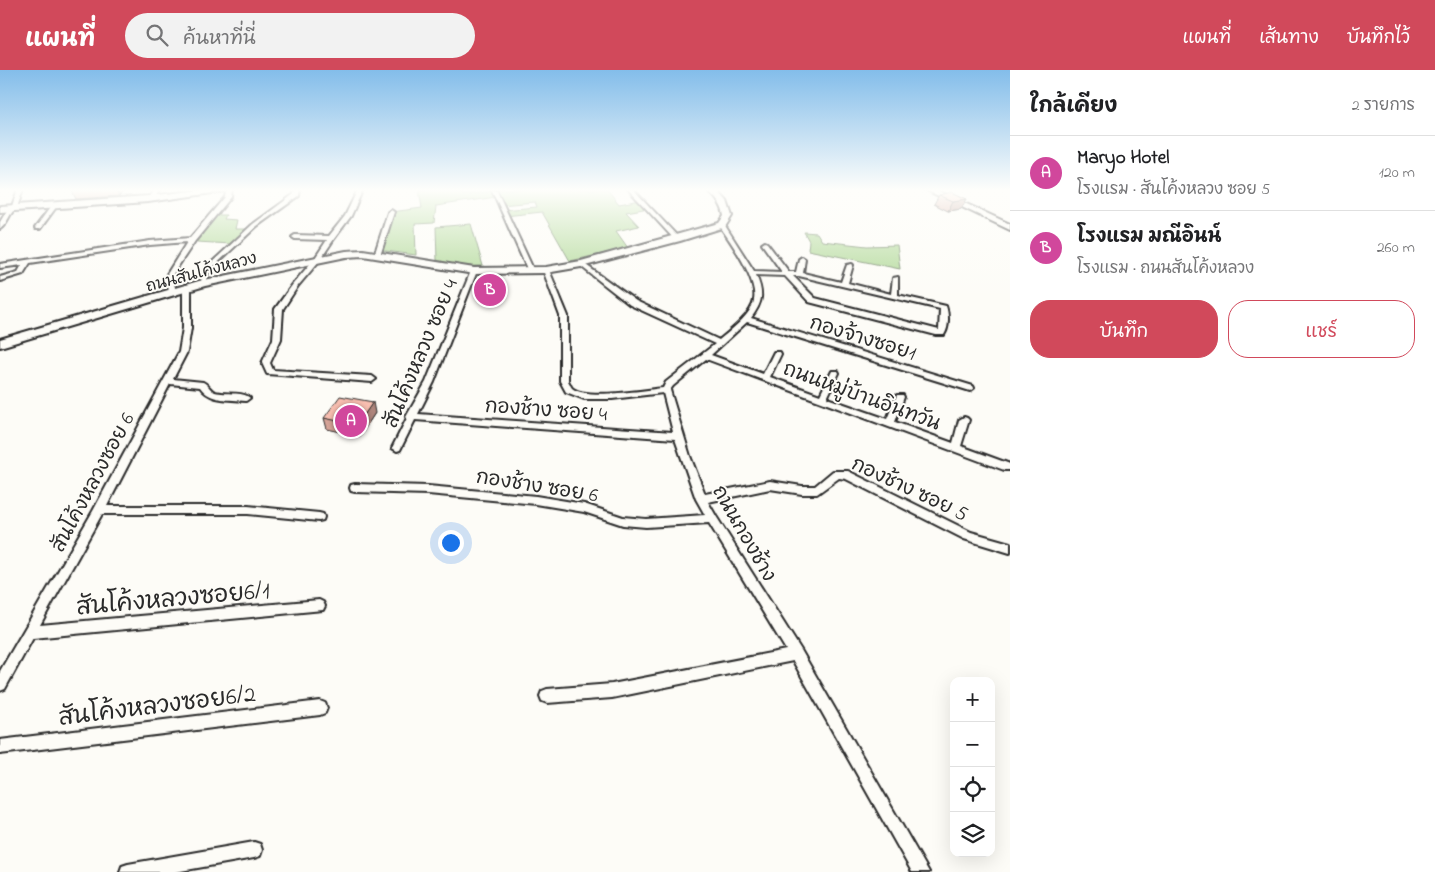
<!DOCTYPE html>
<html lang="th">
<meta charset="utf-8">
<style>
:root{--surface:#fff;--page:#f2f2f2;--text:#202124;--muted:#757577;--line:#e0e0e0;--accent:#d1495b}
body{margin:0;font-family:"Indie Flower","Playpen Sans Thai",sans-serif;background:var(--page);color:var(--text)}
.controls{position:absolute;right:15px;bottom:15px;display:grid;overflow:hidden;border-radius:10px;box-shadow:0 5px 20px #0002}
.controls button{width:45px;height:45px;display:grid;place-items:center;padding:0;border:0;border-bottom:1px solid var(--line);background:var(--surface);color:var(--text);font:25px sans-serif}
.you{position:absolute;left:450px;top:472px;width:18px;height:18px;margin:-12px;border:4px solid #fff;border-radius:50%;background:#1a73e8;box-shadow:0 0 0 8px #1a73e833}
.badge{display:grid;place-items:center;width:32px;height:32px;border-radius:50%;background:var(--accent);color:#fff;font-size:16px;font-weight:700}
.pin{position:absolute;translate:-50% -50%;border:2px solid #fff;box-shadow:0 1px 5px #0006}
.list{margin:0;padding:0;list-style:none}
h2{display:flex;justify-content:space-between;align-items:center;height:65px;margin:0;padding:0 20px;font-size:21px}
h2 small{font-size:16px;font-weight:400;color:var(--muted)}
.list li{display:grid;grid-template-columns:32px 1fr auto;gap:15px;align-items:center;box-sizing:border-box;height:75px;padding:0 20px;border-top:1px solid var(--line)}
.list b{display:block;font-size:19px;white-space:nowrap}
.list p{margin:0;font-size:16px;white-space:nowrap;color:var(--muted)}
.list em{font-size:16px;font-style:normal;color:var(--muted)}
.actions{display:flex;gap:10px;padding:15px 20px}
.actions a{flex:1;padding:11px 0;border:1px solid var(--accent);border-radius:20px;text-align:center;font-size:18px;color:var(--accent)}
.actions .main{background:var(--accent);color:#fff}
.icon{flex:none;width:28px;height:28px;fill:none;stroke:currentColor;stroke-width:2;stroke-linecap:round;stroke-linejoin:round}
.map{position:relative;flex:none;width:1010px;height:802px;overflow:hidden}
header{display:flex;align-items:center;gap:30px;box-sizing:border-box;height:70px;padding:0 25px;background:var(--accent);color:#fff}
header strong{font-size:24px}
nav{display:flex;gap:28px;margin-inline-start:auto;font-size:18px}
.search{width:350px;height:45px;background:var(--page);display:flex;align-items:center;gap:12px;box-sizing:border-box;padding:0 18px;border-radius:28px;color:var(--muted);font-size:19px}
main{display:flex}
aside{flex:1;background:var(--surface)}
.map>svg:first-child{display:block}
</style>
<header>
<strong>แผนที่</strong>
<div class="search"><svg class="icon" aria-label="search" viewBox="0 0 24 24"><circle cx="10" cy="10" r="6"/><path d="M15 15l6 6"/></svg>ค้นหาที่นี่</div>
<nav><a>แผนที่</a><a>เส้นทาง</a><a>บันทึกไว้</a></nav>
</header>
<main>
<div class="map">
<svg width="1010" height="802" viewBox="0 0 1010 802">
<rect width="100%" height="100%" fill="#fdfcf7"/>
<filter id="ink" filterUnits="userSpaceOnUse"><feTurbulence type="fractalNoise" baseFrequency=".02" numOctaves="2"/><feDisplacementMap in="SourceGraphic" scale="10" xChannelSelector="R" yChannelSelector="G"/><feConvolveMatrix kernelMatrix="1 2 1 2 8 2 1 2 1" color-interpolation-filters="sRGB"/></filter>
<g filter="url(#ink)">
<!-- green -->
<path fill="#aed794" stroke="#6c8160" d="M 431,119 L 477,119 L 460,121 L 463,125 L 494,121 L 494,119 L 607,119 L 619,134 L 641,130 L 649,138 L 626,142 L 639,156 L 616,161 L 628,178 L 570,191 L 542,142 L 505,146 L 502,140 L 537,137 L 535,132 L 500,135 L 496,127 L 436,136 L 434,153 L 415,154 L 416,185 L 378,180 L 391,142 L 422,138 L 419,120 Z
M 215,145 L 226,145 L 224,149 L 237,150 L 235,159 L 248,159 L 231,174 L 197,172 Z
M 471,154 L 483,196 L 461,196 L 437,190 L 436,157 Z
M 804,162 L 817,163 L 822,171 L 867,176 L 897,175 L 900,199 L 808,180 L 809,171 Z"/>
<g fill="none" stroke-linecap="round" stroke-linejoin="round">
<!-- street casing -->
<g stroke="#2b2b2b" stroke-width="4">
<path id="street" d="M 18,119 L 23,119 L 17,138 C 9,142 8,154 0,159 L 0,152 L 9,137 L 12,136 Z
M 155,119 L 160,119 C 157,125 153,131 146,130 L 146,128 L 151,125 Z
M 227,119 L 232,119 L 231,127 L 195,171 L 173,204 L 176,225 L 169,223 L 167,204 L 187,172 L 150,175 L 30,193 L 23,204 L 0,211 L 0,207 L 18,202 L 22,195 L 0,198 L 0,194 L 150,171 L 190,168 L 225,127 Z
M 295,119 L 300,119 L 299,126 L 257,156 L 212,198 L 208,203 L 205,214 L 201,214 L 202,203 L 208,196 L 253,154 L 294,124 Z
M 358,119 L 363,119 L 351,146 L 334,169 L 320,190 L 298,216 L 283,239 L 281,269 L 270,293 L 273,300 L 372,306 L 376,309 L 372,312 L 267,304 L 262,293 L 273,269 L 275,239 L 293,214 L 315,188 L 327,170 L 295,169 L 292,167 L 295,165 L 329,166 L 345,146 Z
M 628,119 L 633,119 L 679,168 L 679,170 L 675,170 Z
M 492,120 L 497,121 L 534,201 L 533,202 L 528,201 Z
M 52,135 L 57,136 L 40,159 L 36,159 L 35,158 Z
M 391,140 L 394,142 L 380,186 L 375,187 L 374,186 L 388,142 Z
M 722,153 L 724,154 L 754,201 L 782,202 L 762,174 L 765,172 L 767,173 L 789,202 L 796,202 L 799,189 L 802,187 L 805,189 L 803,203 L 841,212 L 847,195 L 852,194 L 853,195 L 848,213 L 891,224 L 893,208 L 898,207 L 898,225 L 946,236 C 949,244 949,258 944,265 L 936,265 L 809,232 L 785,206 L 756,205 C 764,224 763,232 751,248 L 973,316 L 974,318 L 970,321 L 967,320 L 747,252 L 711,285 L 763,304 L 774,282 L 780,282 L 781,284 L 770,307 L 820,325 L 832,301 L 838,301 L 839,303 L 827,328 L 887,349 L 897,325 L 903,325 L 904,327 L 895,352 L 953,373 L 959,350 L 964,347 L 967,348 L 969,350 L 961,376 L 1010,394 L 1010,400 L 1004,400 L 706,289 L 673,316 L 670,320 L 690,386 L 705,424 L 770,411 L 802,416 L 815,416 L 833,401 L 848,401 L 971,462 L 1010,473 L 1010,483 L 964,469 L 846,409 L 839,408 L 817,424 L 802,424 L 770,419 L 708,432 L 716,446 L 801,580 L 929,802 L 912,802 L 793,591 L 612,628 L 547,633 L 542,631 L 540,626 L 542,621 L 547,619 L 612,614 L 786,580 L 709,453 L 646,457 L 623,455 L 584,442 L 536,434 L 428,424 L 355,422 L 351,421 L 350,418 L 351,415 L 355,414 L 428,416 L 536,426 L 584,434 L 623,447 L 646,449 L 705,445 L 696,429 L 675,369 L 415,350 L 400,380 L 397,381 L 392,378 L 407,348 L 406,347 L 426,312 L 471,201 L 474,199 L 477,201 L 434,312 L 418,344 L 673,362 L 663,323 L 612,329 L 584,329 L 566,322 L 560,311 L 560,246 L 543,200 L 546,198 L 549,200 L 568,246 L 568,311 C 570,313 570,316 572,318 C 585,330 645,320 663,318 L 666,312 L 715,274 L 630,235 L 578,194 L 583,193 L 636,231 L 719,270 C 730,261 752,244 754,230 C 758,210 731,172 719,155 ZM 793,206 L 799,206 L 940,239 L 939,260 L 815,228 Z
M 187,216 L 191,218 L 191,258 L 187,282 L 173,309 L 203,312 C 208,314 210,320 215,322 C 226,325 242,321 250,328 L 246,331 C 230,329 210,332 200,317 L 170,314 L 107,436 L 248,436 L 319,443 L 323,444 L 324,447 L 323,450 L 319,451 L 248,444 L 102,444 L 40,555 L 319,530 L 323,532 L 325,536 L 323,540 L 33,568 L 5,619 L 0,621 L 0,601 L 93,441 L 179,282 L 183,258 L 183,218 Z
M 320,631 L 325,633 L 327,638 L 325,643 L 320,645 L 0,684 L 0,670 Z
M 254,772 L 260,774 L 262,780 L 260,786 L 254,788 L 175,802 L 120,802 L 122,796 L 128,794 Z"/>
</g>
<!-- secondary casing -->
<g stroke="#2b2b2b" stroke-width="4">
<path id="secondary" d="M 210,119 L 231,119 L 227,121 L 148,132 L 0,142 L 0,136 L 148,126 Z
M 707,119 L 716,119 L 727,131 L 732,146 L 725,157 L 680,171 L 581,197 L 546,203 L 474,204 L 363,186 L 346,187 L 205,216 L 0,277 L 0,269 L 199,211 L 346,181 L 363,180 L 474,198 L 546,197 L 581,191 L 719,153 L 724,146 C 722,133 715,128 707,119 Z
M 924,119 L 934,119 L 1010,154 L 1010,160 Z"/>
</g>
<!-- street -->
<use href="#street" fill="#fdfcf7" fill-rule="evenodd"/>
<!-- secondary -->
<use href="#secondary" fill="#fdfcf7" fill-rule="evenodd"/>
</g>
<!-- wall -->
<path fill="#d5a397" stroke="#2b2b2b" d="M 71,119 L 126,119 L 119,126 L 76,129 Z
M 939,125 L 967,129 L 961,139 L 948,141 L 934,134 Z
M 375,343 L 360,366 L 327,359 L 324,348 Z"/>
<!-- shaded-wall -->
<path fill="#ae857b" stroke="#2b2b2b" d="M 115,119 L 126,119 L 119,126 Z
M 967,129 L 961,139 L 948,141 L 953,131 Z
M 373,332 L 375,343 L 360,366 L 357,355 Z"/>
<!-- building -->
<path fill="#f8beb0" stroke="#2b2b2b" d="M 952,122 L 967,129 L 953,131 L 939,125 Z
M 340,326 L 373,332 L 357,355 L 324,348 Z"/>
</g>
<!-- sky -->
<linearGradient id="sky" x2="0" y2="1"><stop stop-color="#83bdea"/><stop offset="0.52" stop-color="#fefefb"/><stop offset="1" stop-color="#fefefb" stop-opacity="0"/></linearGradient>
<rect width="1010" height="231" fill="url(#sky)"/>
<g text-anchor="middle" stroke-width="4" stroke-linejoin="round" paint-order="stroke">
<!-- far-street labels -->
<g font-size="16" fill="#2b2b2b" stroke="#fdfcf7">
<text transform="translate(201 201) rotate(-15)" y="6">ถนนสันโค้งหลวง</text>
</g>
<!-- street labels -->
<g font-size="20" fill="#2b2b2b" stroke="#fdfcf7">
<text transform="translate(863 267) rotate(17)" y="7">กองจ้างซอย1</text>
<text transform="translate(420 283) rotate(-67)" y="7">สันโค้งหลวง ซอย 4</text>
<text transform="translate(862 325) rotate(20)" y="7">ถนนหมู่บ้านอินทวัน</text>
<text transform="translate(546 339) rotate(4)" y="7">กองช้าง ซอย 4</text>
<text transform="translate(92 412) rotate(-62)" y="7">สันโค้งหลวงซอย 6</text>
<text transform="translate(537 415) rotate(9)" y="7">กองช้าง ซอย 6</text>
<text transform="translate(910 418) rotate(25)" y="7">กองช้าง ซอย 5</text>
<text transform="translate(745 463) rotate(60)" y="7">ถนนกองช้าง</text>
</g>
<!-- near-street labels -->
<g font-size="24" fill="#2b2b2b" stroke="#fdfcf7">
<text transform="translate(173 528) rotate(-5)" y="8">สันโค้งหลวงซอย6/1</text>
<text transform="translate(157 635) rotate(-7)" y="8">สันโค้งหลวงซอย6/2</text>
</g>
</g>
</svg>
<div class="controls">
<button>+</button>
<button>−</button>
<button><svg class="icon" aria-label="locate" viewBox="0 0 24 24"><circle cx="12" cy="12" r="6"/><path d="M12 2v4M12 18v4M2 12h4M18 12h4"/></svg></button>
<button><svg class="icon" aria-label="layers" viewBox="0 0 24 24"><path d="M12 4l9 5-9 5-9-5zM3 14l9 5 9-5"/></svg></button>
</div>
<div class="you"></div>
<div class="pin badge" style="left:351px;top:351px;background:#d1479c">A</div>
<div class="pin badge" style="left:490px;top:220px;background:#d1479c">B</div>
</div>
<aside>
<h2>ใกล้เคียง<small>2 รายการ</small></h2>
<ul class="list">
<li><span class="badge" style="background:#d1479c">A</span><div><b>Maryo Hotel</b><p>โรงแรม · สันโค้งหลวง ซอย 5</p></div><em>120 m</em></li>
<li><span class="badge" style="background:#d1479c">B</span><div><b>โรงแรม มณีอินน์</b><p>โรงแรม · ถนนสันโค้งหลวง</p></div><em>260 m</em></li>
</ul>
<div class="actions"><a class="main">บันทึก</a><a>แชร์</a></div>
</aside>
</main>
